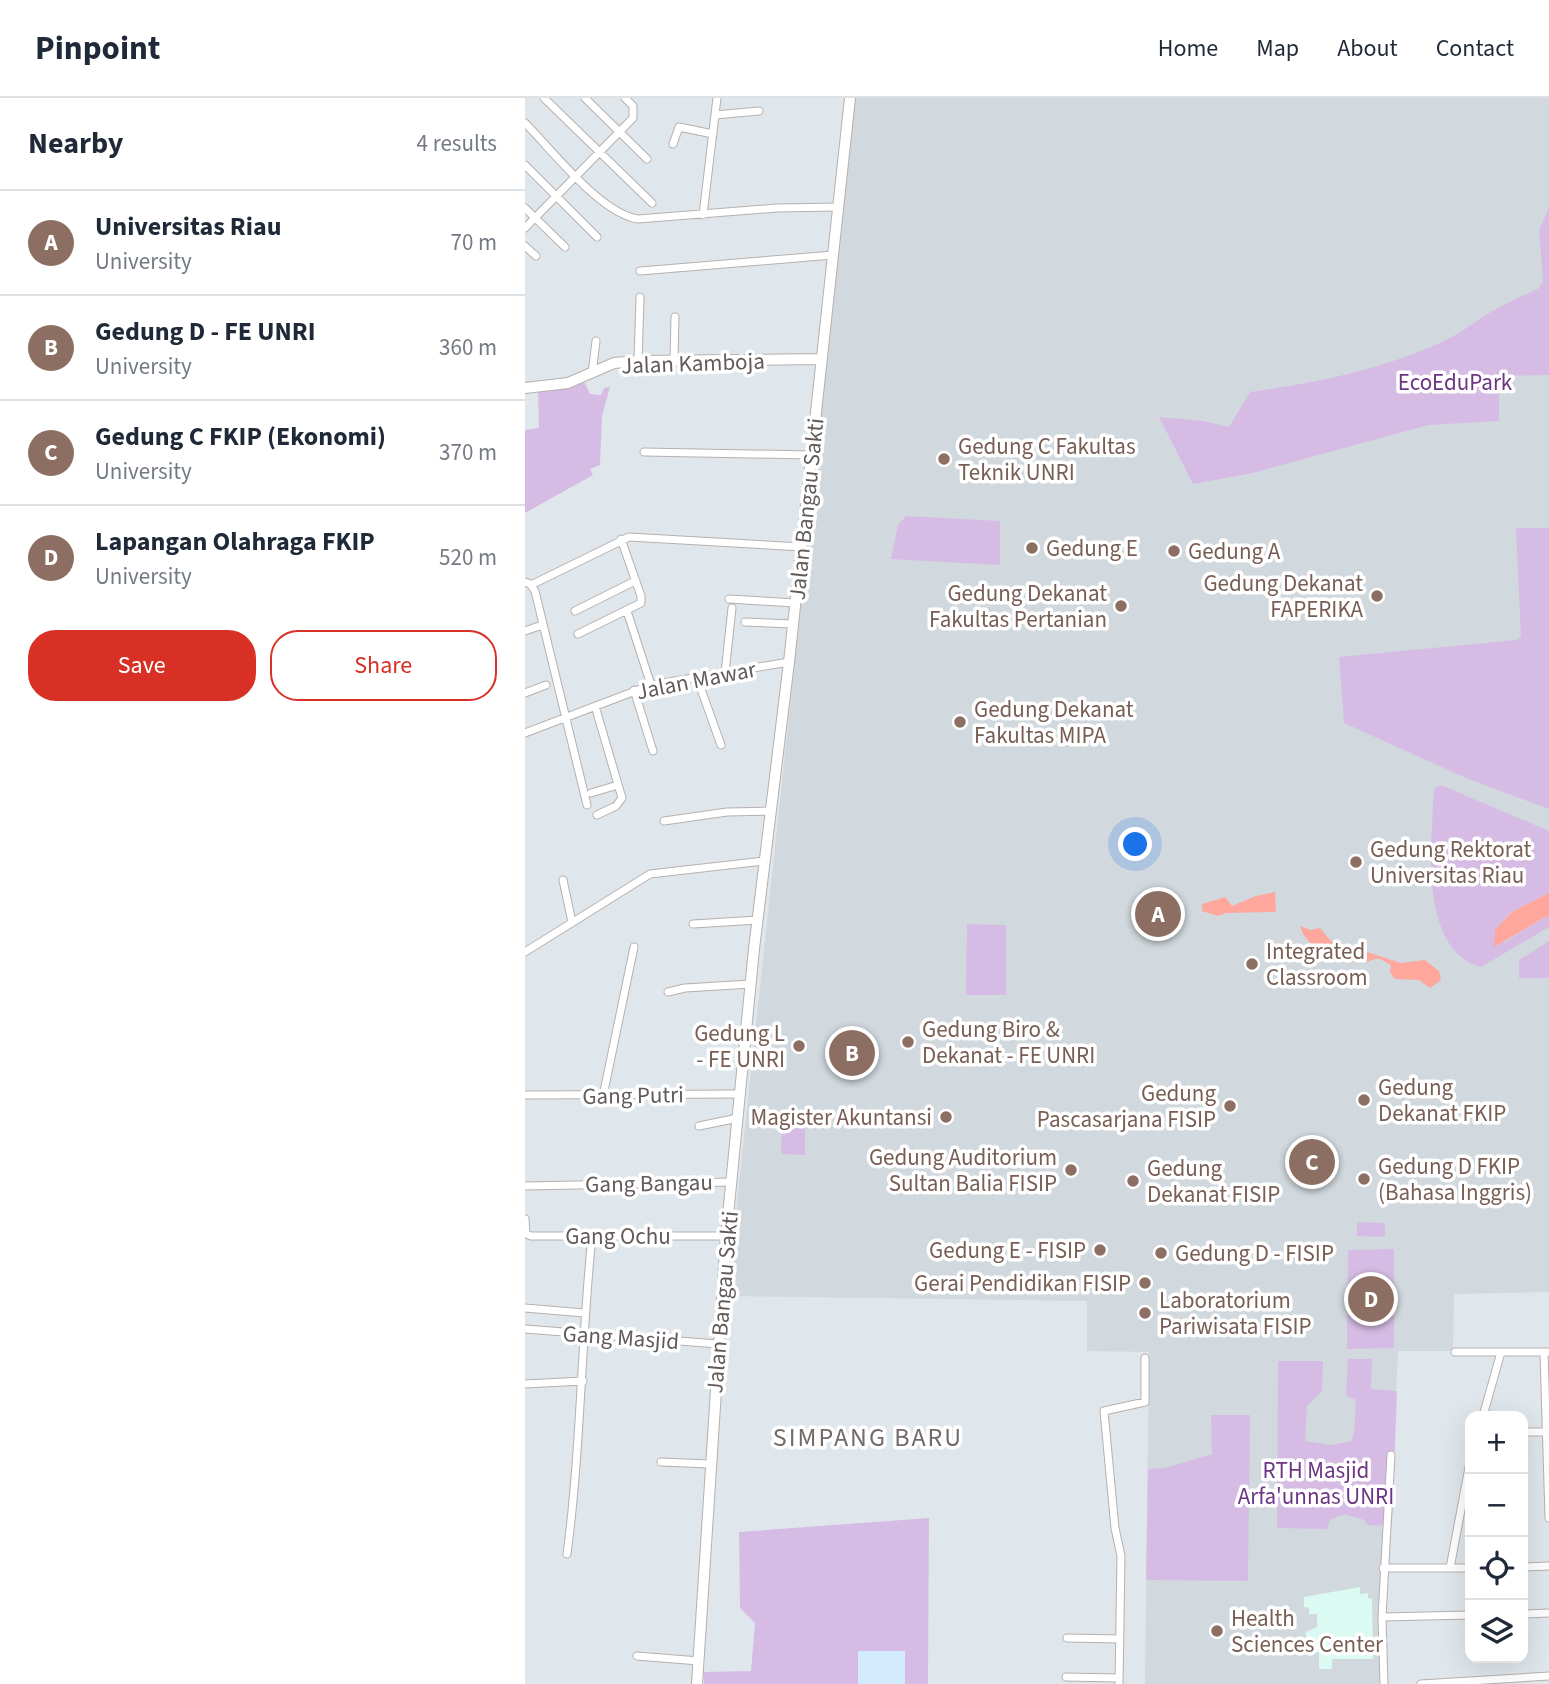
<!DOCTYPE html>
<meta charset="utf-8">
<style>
:root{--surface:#fff;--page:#f2f2f3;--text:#1f2937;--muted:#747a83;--line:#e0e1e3;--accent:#d93025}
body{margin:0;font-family:"Source Sans 3",sans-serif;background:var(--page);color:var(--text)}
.controls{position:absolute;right:21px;bottom:21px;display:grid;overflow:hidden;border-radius:14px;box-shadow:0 7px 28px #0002}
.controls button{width:63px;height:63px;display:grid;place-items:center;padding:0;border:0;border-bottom:2px solid var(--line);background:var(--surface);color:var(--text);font:35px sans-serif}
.you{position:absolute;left:611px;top:747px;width:24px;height:24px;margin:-18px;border:5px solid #fff;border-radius:50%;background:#1a73e8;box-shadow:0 0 0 10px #1a73e833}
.badge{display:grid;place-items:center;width:46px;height:46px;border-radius:50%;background:var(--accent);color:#fff;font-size:23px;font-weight:700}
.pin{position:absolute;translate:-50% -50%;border:4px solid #fff;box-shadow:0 2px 7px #0006}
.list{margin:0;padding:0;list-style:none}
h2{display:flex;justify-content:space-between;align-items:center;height:91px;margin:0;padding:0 28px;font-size:30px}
h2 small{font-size:23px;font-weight:400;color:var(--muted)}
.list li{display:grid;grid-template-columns:46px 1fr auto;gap:21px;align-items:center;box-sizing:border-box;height:105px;padding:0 28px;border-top:2px solid var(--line)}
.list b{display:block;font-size:26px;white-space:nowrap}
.list p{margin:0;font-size:23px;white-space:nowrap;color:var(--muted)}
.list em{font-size:23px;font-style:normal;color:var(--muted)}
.actions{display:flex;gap:14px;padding:21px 28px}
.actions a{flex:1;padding:16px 0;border:2px solid var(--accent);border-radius:28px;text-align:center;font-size:24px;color:var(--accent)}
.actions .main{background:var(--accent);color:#fff}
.icon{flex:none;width:38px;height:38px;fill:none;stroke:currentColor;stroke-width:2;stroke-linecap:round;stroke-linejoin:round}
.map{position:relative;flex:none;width:1024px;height:1586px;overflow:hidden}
header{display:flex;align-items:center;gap:42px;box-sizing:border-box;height:98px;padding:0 35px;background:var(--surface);border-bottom:2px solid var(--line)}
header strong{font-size:33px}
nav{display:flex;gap:38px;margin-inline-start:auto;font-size:24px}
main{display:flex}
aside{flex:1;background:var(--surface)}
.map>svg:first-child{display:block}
</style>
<header>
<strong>Pinpoint</strong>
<nav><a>Home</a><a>Map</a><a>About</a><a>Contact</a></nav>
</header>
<main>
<aside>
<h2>Nearby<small>4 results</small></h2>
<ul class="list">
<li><span class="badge" style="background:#8d6e63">A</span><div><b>Universitas Riau</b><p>University</p></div><em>70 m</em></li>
<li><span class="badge" style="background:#8d6e63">B</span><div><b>Gedung D - FE UNRI</b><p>University</p></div><em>360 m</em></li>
<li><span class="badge" style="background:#8d6e63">C</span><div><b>Gedung C FKIP (Ekonomi)</b><p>University</p></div><em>370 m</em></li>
<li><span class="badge" style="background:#8d6e63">D</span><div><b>Lapangan Olahraga FKIP</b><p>University</p></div><em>520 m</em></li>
</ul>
<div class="actions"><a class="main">Save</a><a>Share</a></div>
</aside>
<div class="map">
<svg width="1024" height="1586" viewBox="0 0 1024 1586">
<rect width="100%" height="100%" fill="#e0e7ec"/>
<!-- commercial -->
<path fill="#d3ecfd" d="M 333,1553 L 380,1553 L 380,1586 L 333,1586 Z"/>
<!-- education -->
<path fill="#d1d9de" d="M 330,0 L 1024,0 L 1024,1194 L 929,1196 L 928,1253 L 873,1253 L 857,1586 L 620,1586 L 624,1254 L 562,1253 L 562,1203 L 202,1198 Z"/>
<!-- medical -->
<path fill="#dafaf2" d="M 835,1489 L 835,1496 L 843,1495 L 843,1500 L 847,1501 L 848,1561 L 807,1561 L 807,1571 L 794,1571 L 794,1555 L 781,1551 L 781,1534 L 792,1529 L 792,1516 L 784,1516 L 784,1510 L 779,1509 L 779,1499 Z"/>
<!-- green -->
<path fill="#d6bce4" d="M 1024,110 L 1024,277 L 974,278 L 974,323 L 903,327 L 728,375 L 668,386 L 634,319 L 678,323 L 704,329 L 725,294 C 791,285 860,271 921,242 C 938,234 950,223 966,214 C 981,205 998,198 1014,190 L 1018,182 L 1014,132 Z
M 60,285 L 65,296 L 76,297 L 79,290 L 85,289 L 77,318 L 75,367 L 65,371 L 68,377 L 0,415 L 0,332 L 14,330 L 13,293 Z
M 381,418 L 475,423 L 475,467 L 366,461 L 373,427 Z
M 991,430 L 1024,430 L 1024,711 L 941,680 L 819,625 L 814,559 L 991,542 L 996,539 Z
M 916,687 L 1024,733 L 1024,795 L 986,814 L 971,832 L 971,842 L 980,844 L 1024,817 L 1024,829 L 956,869 C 892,851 907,741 909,691 Z
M 442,826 L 481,827 L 481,897 L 441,897 Z
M 1024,843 L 1024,880 L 994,880 L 994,862 Z
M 257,1021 L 280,1021 L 280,1057 L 256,1056 Z
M 832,1124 L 860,1125 L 860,1139 L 832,1138 Z
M 869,1151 L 869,1250 L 822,1251 L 823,1152 Z
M 823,1261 L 847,1261 L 846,1291 L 872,1293 L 867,1428 L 843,1427 L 839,1422 L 819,1416 L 805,1422 L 802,1431 L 752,1430 L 753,1263 L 798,1263 L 797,1293 L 782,1308 L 780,1343 L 806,1347 L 826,1343 L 829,1336 L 831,1302 L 821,1298 Z
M 686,1317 L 725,1317 L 723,1483 L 621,1482 L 623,1371 L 640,1370 L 687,1356 Z
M 404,1420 L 403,1586 L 380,1586 L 380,1553 L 333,1553 L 333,1586 L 179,1586 L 179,1574 L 226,1573 L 230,1525 L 215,1510 L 214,1434 Z"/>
<!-- water -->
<path fill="#ffa69d" d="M 750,794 L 751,814 L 701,815 L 693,818 L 677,813 L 677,806 L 700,799 L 707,808 L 731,798 Z
M 1024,795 L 1024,817 L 969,849 L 970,832 L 987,814 Z
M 775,828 L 785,832 L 795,830 L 805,842 L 876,865 L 900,862 L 914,873 L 916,882 L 905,890 L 894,882 L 870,881 L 865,874 L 866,867 L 855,861 C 848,860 846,864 839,864 C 816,865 781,852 775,828 Z"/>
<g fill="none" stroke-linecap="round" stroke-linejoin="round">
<!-- street casing -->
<g stroke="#b6b0ae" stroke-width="9">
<path id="street" d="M 19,0 L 127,105
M 60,0 L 122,61
M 190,17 L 234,13
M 0,25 C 28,53 75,115 113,121 L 252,110 L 313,109
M 148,46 L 154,29 L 188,36
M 0,67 L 72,139
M 0,110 L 40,149
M 178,117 L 192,0
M 0,130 L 108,20 L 108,8 L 100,0
M 0,148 L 11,158
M 115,173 L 308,157
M 149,262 L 150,219
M 113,263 L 115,199
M 67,276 L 71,243
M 119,354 L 287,357
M 0,484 L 5,486 L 10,493 L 62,707
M 6,487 L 104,439 L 277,449
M 204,501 L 270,505
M 50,513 L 110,483
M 102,513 L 126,587
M 220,524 L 268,526
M 0,533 L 17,527
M 53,536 L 116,505 L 116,498 L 96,441
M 200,575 L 207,510
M 172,580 L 196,647
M 109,592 L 128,653
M 0,595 L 21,587
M 70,608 L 97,700 L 91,708 L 72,717
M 0,635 L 126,587 L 264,564
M 66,695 L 93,687
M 139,723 L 202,714 L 246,713
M 38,782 L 47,824
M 168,826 L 233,822
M 0,854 L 125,776 L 239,763
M 143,894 L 160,890 L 226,886
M 0,997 L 216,996
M 78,998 L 109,849
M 174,1028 L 213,1020
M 0,1088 L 207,1084
M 0,1121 L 1,1136 L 6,1138 L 201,1138
M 0,1210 L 59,1215
M 0,1231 L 193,1246
M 930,1254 L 1024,1254
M 1019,1254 L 1024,1420
M 0,1286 L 58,1283
M 958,1318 L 976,1254
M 998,1334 L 1020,1334
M 866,1357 L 857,1519 L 945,1517
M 136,1364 L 185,1366
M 42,1456 C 56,1350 56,1244 67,1138
M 998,1469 L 1024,1468
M 858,1470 L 945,1470
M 925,1470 L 945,1364
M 998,1516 L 1024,1515
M 857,1519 L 859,1586
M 542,1540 L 595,1541
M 112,1558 L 174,1563
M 541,1579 L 594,1580
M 594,1586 L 596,1458 L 590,1430 L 579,1313 L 620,1304 L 620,1260
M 896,1586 L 1024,1578"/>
</g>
<!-- secondary casing -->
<g stroke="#b6afad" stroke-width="12">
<path id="secondary" d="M 0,290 L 43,285 L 89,265 L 113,263 L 297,261
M 172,1586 L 201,1138 L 229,851 L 264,564 L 325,0"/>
</g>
<!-- street -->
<use href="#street" stroke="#fff" stroke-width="7"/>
<!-- secondary -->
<use href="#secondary" stroke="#fff" stroke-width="10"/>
</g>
<!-- markers -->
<g fill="#8d6e63" stroke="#fff" stroke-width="2.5">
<circle cx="419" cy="361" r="7"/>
<circle cx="507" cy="450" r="7"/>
<circle cx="649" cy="453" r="7"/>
<circle cx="852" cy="498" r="7"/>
<circle cx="596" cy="508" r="7"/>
<circle cx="435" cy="624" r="7"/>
<circle cx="831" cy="764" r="7"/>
<circle cx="727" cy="866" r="7"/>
<circle cx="383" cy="944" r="7"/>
<circle cx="274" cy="948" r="7"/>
<circle cx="839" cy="1002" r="7"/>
<circle cx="705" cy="1008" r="7"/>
<circle cx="421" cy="1019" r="7"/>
<circle cx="546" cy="1072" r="7"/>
<circle cx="839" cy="1081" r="7"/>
<circle cx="608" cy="1083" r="7"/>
<circle cx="575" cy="1152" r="7"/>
<circle cx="636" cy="1155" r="7"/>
<circle cx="620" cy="1185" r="7"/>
<circle cx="620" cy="1215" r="7"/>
<circle cx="692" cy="1533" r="7"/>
</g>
<g text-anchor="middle" stroke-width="7" stroke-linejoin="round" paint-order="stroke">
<!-- street labels -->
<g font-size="23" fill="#615a59" stroke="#fff">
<text transform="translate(168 265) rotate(-2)" y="8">Jalan Kamboja</text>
<text transform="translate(281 411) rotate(-84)" y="8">Jalan Bangau Sakti</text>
<text transform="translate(171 582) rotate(-11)" y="8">Jalan Mawar</text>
<text transform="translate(108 997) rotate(-1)" y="8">Gang Putri</text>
<text transform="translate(124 1085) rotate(-1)" y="8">Gang Bangau</text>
<text x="93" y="1146">Gang Ochu</text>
<text transform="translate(197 1204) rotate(-85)" y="8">Jalan Bangau Sakti</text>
<text transform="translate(96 1239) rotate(4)" y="8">Gang Masjid</text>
</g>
<!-- park labels -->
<g font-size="23" fill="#6c3584" stroke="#fff">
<text x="930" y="292">EcoEduPark</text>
<text x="791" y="1380">RTH Masjid<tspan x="791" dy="26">Arfa'unnas UNRI</tspan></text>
</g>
<!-- education labels -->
<g font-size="23" fill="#785e54" stroke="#fff" text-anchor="start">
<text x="433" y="356">Gedung C Fakultas<tspan x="433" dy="26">Teknik UNRI</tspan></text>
<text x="521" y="458">Gedung E</text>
<text x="663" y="461">Gedung A</text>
<text x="838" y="493" text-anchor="end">Gedung Dekanat<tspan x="838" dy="26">FAPERIKA</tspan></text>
<text x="582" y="503" text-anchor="end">Gedung Dekanat<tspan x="582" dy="26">Fakultas Pertanian</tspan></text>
<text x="449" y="619">Gedung Dekanat<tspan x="449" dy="26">Fakultas MIPA</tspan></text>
<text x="845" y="759">Gedung Rektorat<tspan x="845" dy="26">Universitas Riau</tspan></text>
<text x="741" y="861">Integrated<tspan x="741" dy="26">Classroom</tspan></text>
<text x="397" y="939">Gedung Biro &amp;<tspan x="397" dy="26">Dekanat - FE UNRI</tspan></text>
<text x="260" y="943" text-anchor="end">Gedung L<tspan x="260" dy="26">- FE UNRI</tspan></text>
<text x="853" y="997">Gedung<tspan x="853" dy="26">Dekanat FKIP</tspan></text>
<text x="691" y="1003" text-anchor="end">Gedung<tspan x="691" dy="26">Pascasarjana FISIP</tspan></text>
<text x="407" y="1027" text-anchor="end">Magister Akuntansi</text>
<text x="532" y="1067" text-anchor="end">Gedung Auditorium<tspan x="532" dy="26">Sultan Balia FISIP</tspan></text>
<text x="853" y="1076">Gedung D FKIP<tspan x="853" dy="26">(Bahasa Inggris)</tspan></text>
<text x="622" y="1078">Gedung<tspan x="622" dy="26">Dekanat FISIP</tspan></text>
<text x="561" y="1160" text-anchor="end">Gedung E - FISIP</text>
<text x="650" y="1163">Gedung D - FISIP</text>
<text x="606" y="1193" text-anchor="end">Gerai Pendidikan FISIP</text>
<text x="634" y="1210">Laboratorium<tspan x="634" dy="26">Pariwisata FISIP</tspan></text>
<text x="706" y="1528">Health<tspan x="706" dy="26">Sciences Center</tspan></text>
</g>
<!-- quarter labels -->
<g font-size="26" letter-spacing="2" fill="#736b6a" stroke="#fff">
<text x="343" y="1348">SIMPANG BARU</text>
</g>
</g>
</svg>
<div class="controls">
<button>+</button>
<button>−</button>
<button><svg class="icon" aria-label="locate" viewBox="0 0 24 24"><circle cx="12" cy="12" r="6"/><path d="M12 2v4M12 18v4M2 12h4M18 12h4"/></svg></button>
<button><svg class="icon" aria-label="layers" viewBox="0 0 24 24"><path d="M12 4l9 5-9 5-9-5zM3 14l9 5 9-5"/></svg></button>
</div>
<div class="you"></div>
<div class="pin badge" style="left:633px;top:816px;background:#8d6e63">A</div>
<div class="pin badge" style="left:327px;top:955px;background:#8d6e63">B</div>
<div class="pin badge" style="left:787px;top:1064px;background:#8d6e63">C</div>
<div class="pin badge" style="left:846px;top:1201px;background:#8d6e63">D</div>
</div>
</main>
